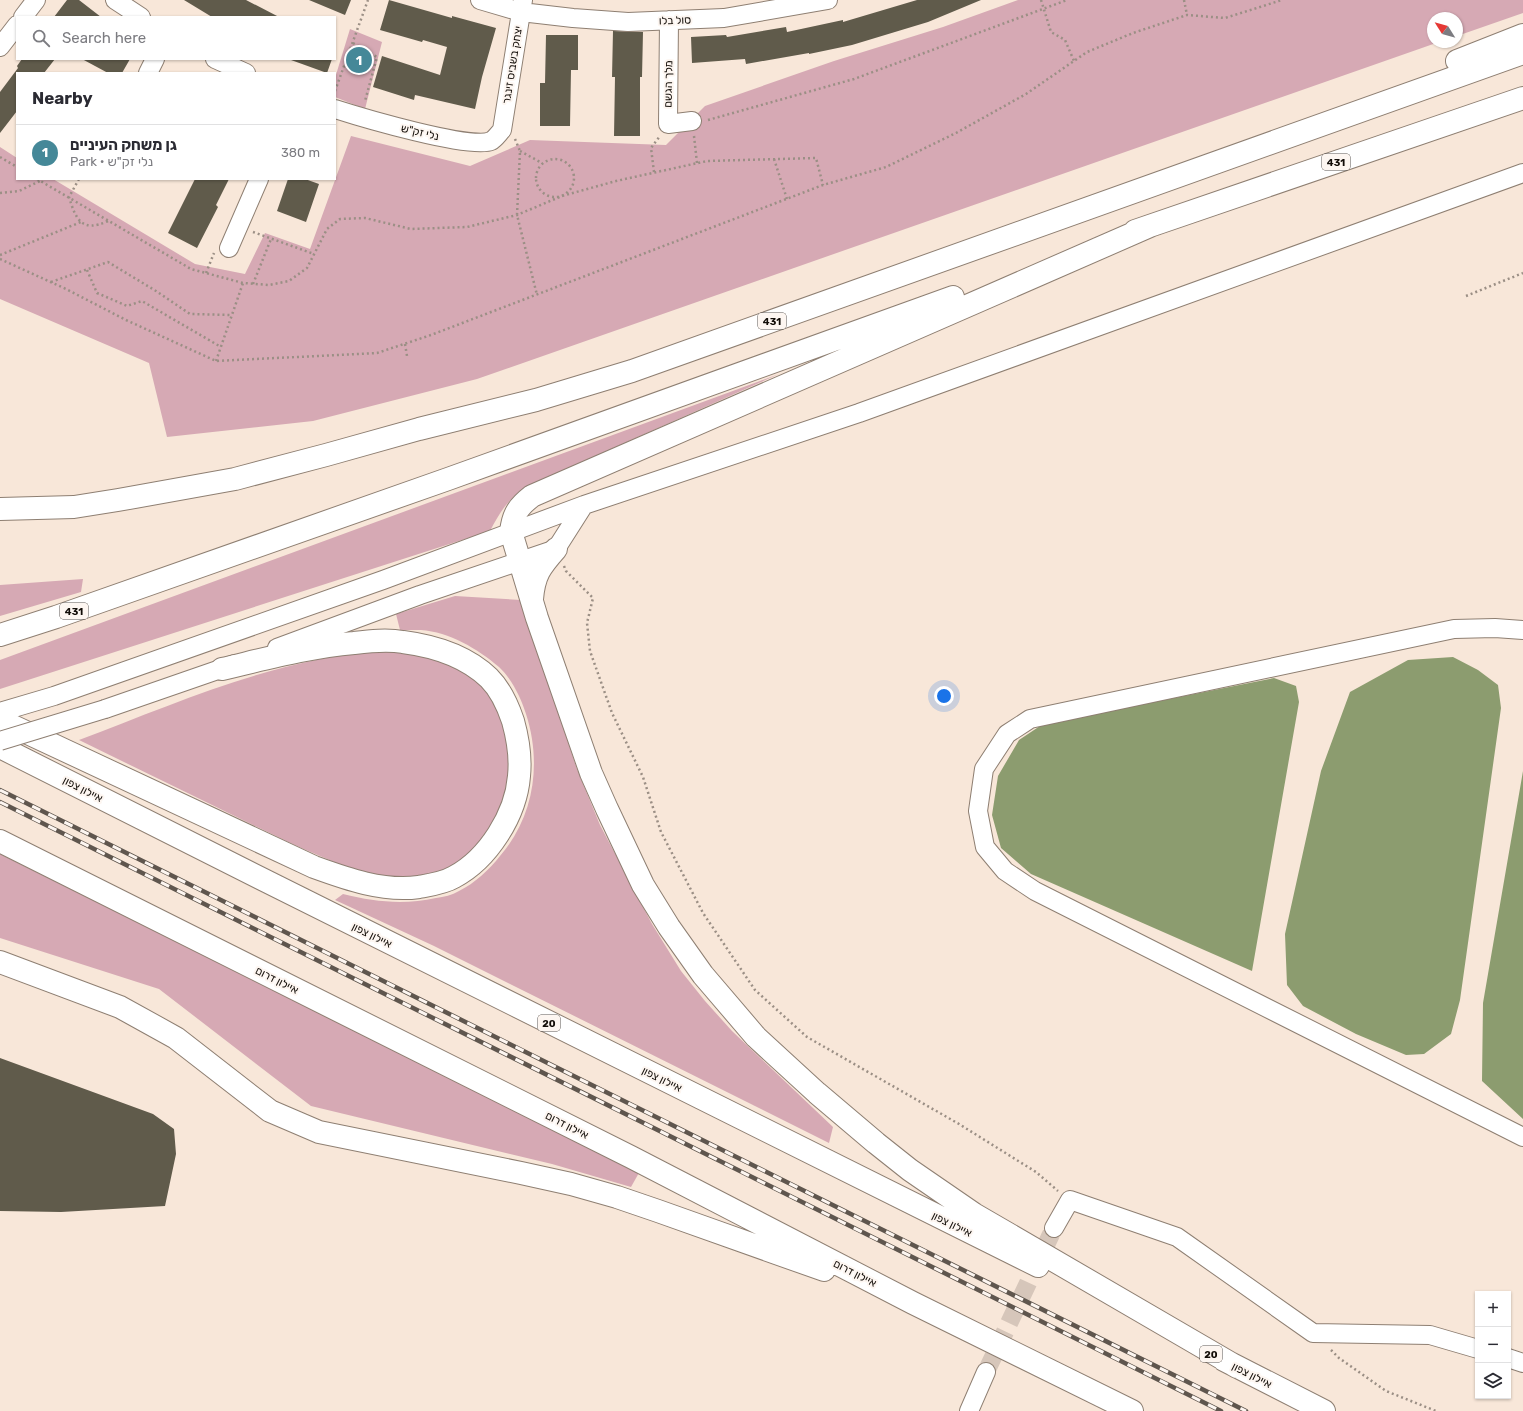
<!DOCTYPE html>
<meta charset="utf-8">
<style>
:root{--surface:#fff;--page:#f7f7f7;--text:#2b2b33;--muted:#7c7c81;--line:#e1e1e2;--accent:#458898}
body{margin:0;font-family:Rubik,"Noto Sans Hebrew",sans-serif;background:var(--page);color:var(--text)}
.controls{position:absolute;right:12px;bottom:12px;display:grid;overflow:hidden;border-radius:0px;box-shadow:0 1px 3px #0004}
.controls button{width:36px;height:36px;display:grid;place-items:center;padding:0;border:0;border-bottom:1px solid var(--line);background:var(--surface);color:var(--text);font:20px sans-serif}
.compass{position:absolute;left:1427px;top:12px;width:36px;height:36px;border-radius:50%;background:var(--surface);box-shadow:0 1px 3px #0004;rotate:307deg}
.you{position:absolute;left:944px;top:696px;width:14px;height:14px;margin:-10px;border:3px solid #fff;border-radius:50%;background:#1a73e8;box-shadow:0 0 0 6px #1a73e833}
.badge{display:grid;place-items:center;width:26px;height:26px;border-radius:50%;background:var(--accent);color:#fff;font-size:13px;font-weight:700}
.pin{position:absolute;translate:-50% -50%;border:2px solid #fff;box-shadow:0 1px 4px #0006}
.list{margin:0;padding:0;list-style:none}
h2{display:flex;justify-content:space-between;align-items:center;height:52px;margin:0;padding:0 16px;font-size:17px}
h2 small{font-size:13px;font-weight:400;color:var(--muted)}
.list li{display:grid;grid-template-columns:26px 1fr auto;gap:12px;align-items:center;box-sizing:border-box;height:56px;padding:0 16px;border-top:1px solid var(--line)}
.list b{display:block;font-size:15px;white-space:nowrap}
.list p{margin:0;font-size:13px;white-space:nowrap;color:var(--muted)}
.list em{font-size:13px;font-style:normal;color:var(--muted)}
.icon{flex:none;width:22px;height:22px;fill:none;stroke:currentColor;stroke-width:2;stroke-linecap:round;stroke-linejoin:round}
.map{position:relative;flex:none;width:1523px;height:1411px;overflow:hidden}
.search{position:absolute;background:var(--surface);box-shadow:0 1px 3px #0004;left:16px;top:16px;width:320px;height:44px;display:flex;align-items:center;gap:10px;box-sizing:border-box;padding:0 14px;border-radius:0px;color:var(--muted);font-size:15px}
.panel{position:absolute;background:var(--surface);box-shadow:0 1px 3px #0004;left:16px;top:72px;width:320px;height:108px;border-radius:0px}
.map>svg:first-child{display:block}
</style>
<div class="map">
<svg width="1523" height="1411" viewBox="0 0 1523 1411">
<rect width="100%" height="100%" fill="#f8e7d9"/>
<!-- green -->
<path fill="#d6a9b4" d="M 1018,0 L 1523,0 L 1523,13 L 1457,36 L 1457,18 L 1433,18 L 1433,42 L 1439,42 L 477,379 L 313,421 L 167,437 L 149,363 L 0,299 L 0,147 L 17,158 L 17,179 L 53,179 L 195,264 L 245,274 L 265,233 L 310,249 L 351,136 L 470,166 L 530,140 L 666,145 L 705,106 L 834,61 L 943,27 Z
M 350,29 L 382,42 L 365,109 L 335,97 L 335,78 Z
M 779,374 L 526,487 C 507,500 500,512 490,531 L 0,689 L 0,660 Z
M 83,579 L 81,592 L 0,616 L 0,585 Z
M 455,596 L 521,600 L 577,769 L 600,825 L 652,924 L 681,971 L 705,1001 L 732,1031 L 833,1127 L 829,1143 L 434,946 L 335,900 L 343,894 C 375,902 404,905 436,898 C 444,897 452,895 459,891 C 475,883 489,870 500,856 C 534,817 542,763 526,714 C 521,698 512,679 499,667 C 478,649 449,632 421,630 C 414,630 407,630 400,630 L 396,614 Z
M 382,651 C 417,652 457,661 482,687 C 492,697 498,711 503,724 C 508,741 511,760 509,778 C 503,814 481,851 449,868 C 430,878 405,879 385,877 C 362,874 341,865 320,856 C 296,846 274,835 251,824 C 194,796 136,768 79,740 C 177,703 276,658 382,651 Z
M 0,854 L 640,1171 L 631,1187 L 552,1164 L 311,1106 L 159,989 L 0,938 Z"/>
<!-- water -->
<path fill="#8c9c6f" d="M 1453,657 L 1478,670 L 1498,685 L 1501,708 L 1460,1000 L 1451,1034 L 1424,1054 L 1406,1055 L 1356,1034 L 1303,1006 L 1287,985 L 1285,934 L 1321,771 L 1350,692 L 1408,660 Z
M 1274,678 L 1296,686 L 1299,702 L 1252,971 L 1031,874 L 1001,848 L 992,815 L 998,776 L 1019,740 L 1043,724 Z
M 1523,771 L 1523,1119 L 1482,1081 L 1483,1003 Z"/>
<!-- building -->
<path fill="#605b4b" d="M 67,0 L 79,0 L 101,17 L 54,17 Z
M 184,0 L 246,0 L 279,17 L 212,17 Z
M 309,0 L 351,0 L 345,15 Z
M 389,0 L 452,18 L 452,16 L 496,28 L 482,77 L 475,109 L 415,95 L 414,100 L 373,87 L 382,56 L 440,75 L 447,47 L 423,40 L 422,42 L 380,30 Z
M 917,0 L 981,0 L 928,22 L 852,45 L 809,54 L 809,53 L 746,64 L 745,59 L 692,63 L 691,37 L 726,35 L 727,37 L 786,27 L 787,32 L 843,20 L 843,22 Z
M 613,31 L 643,32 L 642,77 L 640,77 L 640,136 L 614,136 L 615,77 L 612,77 Z
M 546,35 L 578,35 L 578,70 L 571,70 L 570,126 L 540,126 L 540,83 L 545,83 Z
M 22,59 L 55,59 L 44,73 L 17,73 L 17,111 L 0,133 L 0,92 L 18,68 L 17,66 Z
M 82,59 L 130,59 L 122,73 L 108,73 Z
M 291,59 L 332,59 L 327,73 L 291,60 Z
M 195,179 L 229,179 L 216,205 L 218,207 L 197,248 L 168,233 Z
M 288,179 L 305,179 L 319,184 L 306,222 L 277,211 Z
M 0,1058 L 153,1114 L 174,1129 L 176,1154 L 165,1206 L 61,1212 L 0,1211 Z"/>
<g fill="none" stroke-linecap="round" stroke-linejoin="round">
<!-- minor-tunnel -->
<path stroke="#d6c6ba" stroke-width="18" stroke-dasharray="18 9" stroke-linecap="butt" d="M 986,1372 L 1054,1228"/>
<!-- minor casing -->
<g stroke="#8e7f72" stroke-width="20">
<path id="minor" d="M 115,0 L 141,17
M 480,0 L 521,12 L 573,18 L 628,22 L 724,18 L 828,0
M 23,17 L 36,0
M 669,20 L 668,124 L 692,121
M 0,47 L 17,25
M 215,59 L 246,73
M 148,73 L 155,59
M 335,109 C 360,117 471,150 491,141 C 495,139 499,133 502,130 L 523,0
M 229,248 L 259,179
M 1523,630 L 1495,628 L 1454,629 L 1030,719 L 1007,734 L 984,769 L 978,811 L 985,847 L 1005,871 L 1035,891 L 1523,1137
M 277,648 L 420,595 L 556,549 L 584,505
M 105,709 L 235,664
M 0,712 L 54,696 L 383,580 L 584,505 L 859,413 L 1523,173
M 1054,1228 L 1070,1200 L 1177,1237 L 1313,1333 L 1430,1335 L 1478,1349
M 1508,1358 L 1523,1363
M 969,1411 L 986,1372"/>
</g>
<!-- highway casing -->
<g stroke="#8e7f72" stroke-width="24">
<path id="highway" d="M 1457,61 L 1523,35
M 1150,226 L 532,496 C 518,507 513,514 511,532 L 537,618 L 591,773 L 607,809 L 643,885 L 669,927 L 703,975 L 756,1037 L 817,1093 L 876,1143 L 910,1170 L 974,1214 L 1237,1367
M 1135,231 L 1523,98
M 0,509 L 74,507 L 118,500 L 235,479 L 326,455 L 419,429 L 536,400 L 632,371 L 1523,53
M 532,599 C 534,575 540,567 556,549
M 0,635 L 56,617 L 448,479 L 953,297
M 0,720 L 314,867 C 347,879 383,892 419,887 C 430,885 444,883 454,877 C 488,859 516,815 519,776 C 521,757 518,739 513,721 C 508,706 501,690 489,678 C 466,656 434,646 403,642 C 387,639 370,641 354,643 C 309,647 265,659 222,669
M 0,747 L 254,875 L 1038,1266
M 0,841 L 631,1157 L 913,1303 L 1132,1411
M 0,962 L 120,1007 L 176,1038 L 270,1111 L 319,1132 L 521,1173 L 571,1184 L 617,1197 L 658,1211 L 824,1270
M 1224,1360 L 1324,1411"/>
</g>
<!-- path -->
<path stroke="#9b8f85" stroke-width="2.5" stroke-dasharray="2 3" stroke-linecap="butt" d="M 1041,0 L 1051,32 L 1065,40 L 1074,61
M 1184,0 L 1187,15
M 353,43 L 377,57 L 365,101
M 335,91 L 368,0
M 708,120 L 854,79 L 1067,0
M 694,136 L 697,163
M 515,139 L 520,151 L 517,215 L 537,295
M 520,151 L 542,163
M 0,157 L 17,167
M536 178a19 19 0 1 1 38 0a19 19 0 1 1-38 0Z
M 774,159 L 787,199
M 654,172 L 651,148 L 660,136
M 37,179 L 191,269 L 243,283 L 269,285 L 289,281 L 307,268 L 327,229 L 340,219 L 365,218 L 411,229 L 467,227 L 517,215 L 562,196 L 616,181 L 707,161 L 816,158 L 823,185
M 79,179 L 69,197 C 76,220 82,233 108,221
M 0,193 L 19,191 L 40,181
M 253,232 L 314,254
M 0,255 L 81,222
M 0,259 L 66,289 L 126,320 L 216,361 L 377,353 L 431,335 L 823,185 L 886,167 L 956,133 L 1026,94 L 1087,52 L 1133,33 L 1187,15 L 1225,18 L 1282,0
M 87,270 L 97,293 L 127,306 L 142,301 L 221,347
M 206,273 L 214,253
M 51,282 L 108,262 L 156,291 L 190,314 L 232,315
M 253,284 L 271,239
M 1466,296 L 1523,273
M 405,344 L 407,356
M 216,361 L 243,283
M 564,566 L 566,571 L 593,598 L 587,623 L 590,651 L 612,713 L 643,777 L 661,832 L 703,913 L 755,990 L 807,1037 L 959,1124 L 1036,1172 L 1058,1191
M 1331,1350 L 1339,1358 L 1386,1391 L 1436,1411"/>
<!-- minor -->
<use href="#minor" stroke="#fff" stroke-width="18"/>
<!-- highway -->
<use href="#highway" stroke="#fff" stroke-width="22"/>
<!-- rail casing -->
<g stroke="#5f564e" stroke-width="4.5">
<path id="rail" d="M 0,790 L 1246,1411
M 0,802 L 1221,1411"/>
</g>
<!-- rail -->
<use href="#rail" stroke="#fdf6f1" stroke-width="3" stroke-dasharray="9" stroke-linecap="butt"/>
<!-- minor-bridge casing -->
<g stroke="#8e7f72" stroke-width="20" stroke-linecap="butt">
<path id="minor-bridge" d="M 0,741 L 105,709"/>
</g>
<!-- minor-bridge -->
<use href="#minor-bridge" stroke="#fff" stroke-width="18"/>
</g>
<g text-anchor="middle" stroke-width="4" stroke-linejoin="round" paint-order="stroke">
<!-- shield labels -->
<g fill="#fdf6f1" stroke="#58534e" stroke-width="1">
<rect x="1322" y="154" width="28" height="16" rx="3"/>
<rect x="758" y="313" width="28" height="16" rx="3"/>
<rect x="60" y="603" width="28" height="16" rx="3"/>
<rect x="538" y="1015" width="22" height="16" rx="3"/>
<rect x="1200" y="1346" width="22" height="16" rx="3"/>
</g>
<g font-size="10" font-weight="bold" fill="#120d08">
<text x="1336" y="166">431</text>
<text x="772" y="325">431</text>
<text x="74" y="615">431</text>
<text x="549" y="1027">20</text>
<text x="1211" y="1358">20</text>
</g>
<!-- street labels -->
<g font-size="11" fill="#120d08" stroke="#fdf6f1">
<text transform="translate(675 20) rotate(-2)" y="4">סול בלו</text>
<text transform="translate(512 65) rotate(-81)" y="4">יצחק בשביס זינגר</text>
<text transform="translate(668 84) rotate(-89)" y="4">מלך הגשם</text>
<text transform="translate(420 132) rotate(13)" y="4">נלי זק"ש</text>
<text transform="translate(83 789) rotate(27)" y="4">איילון צפון</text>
<text transform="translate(372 935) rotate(26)" y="4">איילון צפון</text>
<text transform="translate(277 980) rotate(27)" y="4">איילון דרום</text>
<text transform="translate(662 1079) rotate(26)" y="4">איילון צפון</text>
<text transform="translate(567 1125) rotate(27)" y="4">איילון דרום</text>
<text transform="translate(952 1224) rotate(26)" y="4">איילון צפון</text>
<text transform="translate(855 1273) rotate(27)" y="4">איילון דרום</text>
<text transform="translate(1252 1375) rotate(27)" y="4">איילון צפון</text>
</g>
</g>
</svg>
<div class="controls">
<button>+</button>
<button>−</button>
<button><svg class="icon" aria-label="layers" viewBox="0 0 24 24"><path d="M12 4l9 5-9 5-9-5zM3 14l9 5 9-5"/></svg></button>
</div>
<svg class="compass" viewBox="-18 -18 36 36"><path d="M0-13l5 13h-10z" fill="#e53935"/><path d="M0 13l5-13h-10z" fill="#7c7c81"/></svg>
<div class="you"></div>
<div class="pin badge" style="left:359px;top:60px">1</div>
<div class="search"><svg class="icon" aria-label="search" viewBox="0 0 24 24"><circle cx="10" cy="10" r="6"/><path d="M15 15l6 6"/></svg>Search here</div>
<section class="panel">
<h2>Nearby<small></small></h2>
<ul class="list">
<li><span class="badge">1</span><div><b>גן משחק העיניים</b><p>Park · נלי זק&quot;ש</p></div><em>380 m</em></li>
</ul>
</section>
</div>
